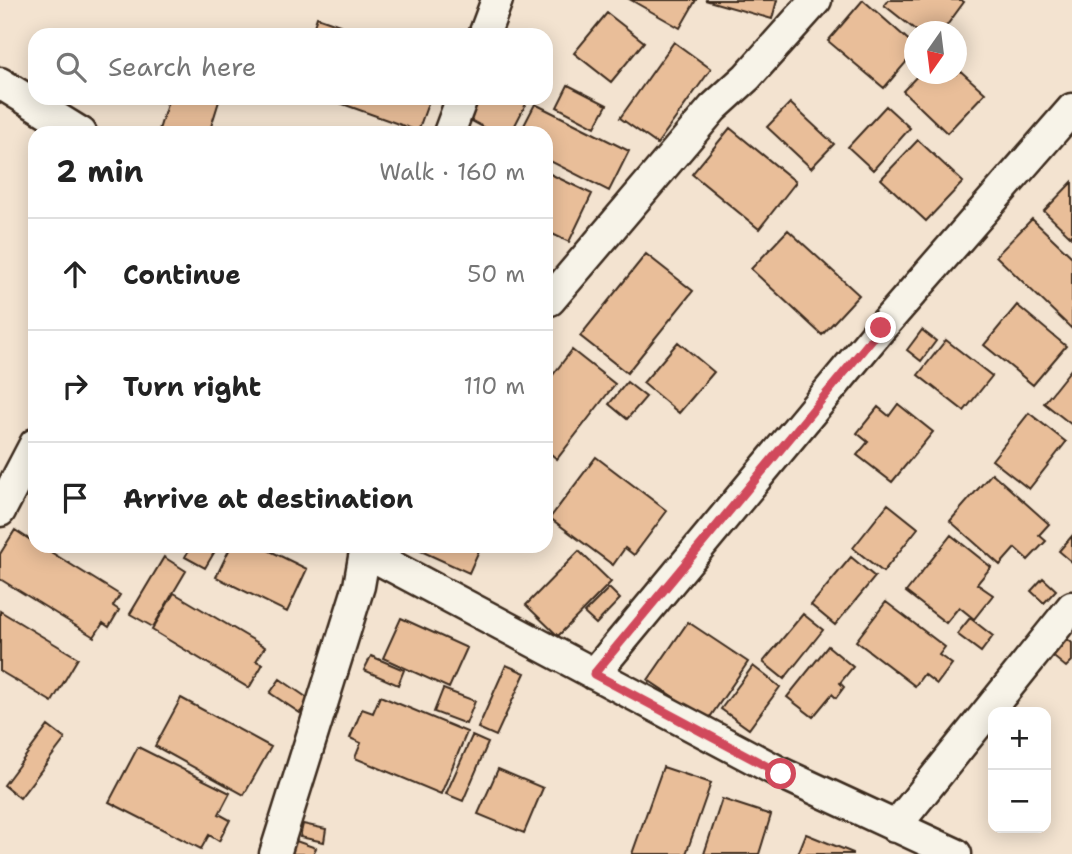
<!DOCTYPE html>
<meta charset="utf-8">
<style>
:root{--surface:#fff;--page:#f6f6f6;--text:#222;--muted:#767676;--line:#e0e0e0}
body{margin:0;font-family:"Shantell Sans",sans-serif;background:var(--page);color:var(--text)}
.controls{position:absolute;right:21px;bottom:21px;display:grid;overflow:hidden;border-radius:14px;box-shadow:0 4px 18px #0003}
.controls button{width:63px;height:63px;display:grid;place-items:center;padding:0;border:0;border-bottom:2px solid var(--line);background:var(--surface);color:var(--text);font:35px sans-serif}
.compass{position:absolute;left:904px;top:21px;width:63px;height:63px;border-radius:50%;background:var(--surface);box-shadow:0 4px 18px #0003;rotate:194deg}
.stop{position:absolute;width:21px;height:21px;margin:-16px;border:5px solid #d1495b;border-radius:50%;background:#fff}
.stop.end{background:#d1495b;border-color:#fff;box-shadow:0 2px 7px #0008}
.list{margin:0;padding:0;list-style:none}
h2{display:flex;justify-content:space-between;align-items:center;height:91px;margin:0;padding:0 28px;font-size:30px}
h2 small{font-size:23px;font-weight:400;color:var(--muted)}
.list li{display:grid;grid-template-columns:46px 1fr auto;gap:21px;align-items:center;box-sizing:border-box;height:112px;padding:0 28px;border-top:2px solid var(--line)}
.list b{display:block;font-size:26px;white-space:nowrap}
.list em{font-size:23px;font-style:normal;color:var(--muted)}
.icon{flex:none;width:38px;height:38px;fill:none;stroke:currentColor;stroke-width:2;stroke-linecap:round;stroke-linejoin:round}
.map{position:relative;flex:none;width:1072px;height:854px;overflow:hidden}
.search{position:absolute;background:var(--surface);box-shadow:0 4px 18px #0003;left:28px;top:28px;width:525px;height:77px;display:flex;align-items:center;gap:18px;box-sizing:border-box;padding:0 24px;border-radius:21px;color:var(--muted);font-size:26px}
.panel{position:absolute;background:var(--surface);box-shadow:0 4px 18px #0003;left:28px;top:126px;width:525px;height:427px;border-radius:21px}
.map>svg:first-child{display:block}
</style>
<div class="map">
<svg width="1072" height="854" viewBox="0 0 1072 854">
<rect width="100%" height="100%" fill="#f3e3d0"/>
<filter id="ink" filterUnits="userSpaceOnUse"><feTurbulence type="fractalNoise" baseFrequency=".0143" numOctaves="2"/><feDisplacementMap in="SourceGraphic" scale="14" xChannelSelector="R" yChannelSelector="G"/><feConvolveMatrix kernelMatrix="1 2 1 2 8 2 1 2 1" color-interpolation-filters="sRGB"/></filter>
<g filter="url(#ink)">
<!-- building -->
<path fill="#e9be99" stroke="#3b2a1e" stroke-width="2" d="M 631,0 L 696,0 L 680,28 Z
M 705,0 L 777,0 L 772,19 Z
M 863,0 L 914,45 L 914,53 L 884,88 L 828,41 Z
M 888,0 L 961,0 L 964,2 L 942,32 L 918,32 L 884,5 Z
M 607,13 L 644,42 L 611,82 L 574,53 Z
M 317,17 L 368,35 L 311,35 Z
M 674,42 L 711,69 L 657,144 L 620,118 Z
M 956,67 L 985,93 L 947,133 L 903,91 L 919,74 L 956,74 Z
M 568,85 L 607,105 L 595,127 L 557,107 Z
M 169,98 L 220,98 L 209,133 L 158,133 Z
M 326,98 L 430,98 L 418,131 Z
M 471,98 L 524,98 L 528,100 L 511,133 L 494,133 L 461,115 Z
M 790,103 L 834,144 L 811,168 L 767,127 Z
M 535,104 L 629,151 L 609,191 L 546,159 L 546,133 L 520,133 Z
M 886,106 L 910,128 L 873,170 L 848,147 Z
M 730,128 L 796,182 L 759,229 L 692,174 Z
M 918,140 L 963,182 L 926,221 L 881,179 Z
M 546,172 L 592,194 L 569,242 L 546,231 Z
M 1072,182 L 1072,238 L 1044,211 Z
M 1032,219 L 1072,257 L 1072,329 L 996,256 Z
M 788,230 L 859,295 L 822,335 L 751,269 Z
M 646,254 L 693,291 L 627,373 L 580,336 Z
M 1017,305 L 1066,346 L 1033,385 L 984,345 Z
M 922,330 L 936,341 L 921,361 L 907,350 Z
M 946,340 L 992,376 L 964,411 L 918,375 Z
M 678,342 L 714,372 L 679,413 L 643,383 Z
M 572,350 L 615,384 L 557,459 L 546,450 L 546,384 Z
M 1072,368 L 1072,425 L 1044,403 Z
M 627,382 L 646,397 L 627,419 L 609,404 Z
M 898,404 L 933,432 L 892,482 L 857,455 L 868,442 L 857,433 L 878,407 L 889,416 Z
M 1029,413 L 1066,442 L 1029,489 L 992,460 Z
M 596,457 L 667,511 L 634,555 L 625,548 L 613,565 L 550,518 Z
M 992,473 L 1049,524 L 1039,535 L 1046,541 L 1028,560 L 1015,548 L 1000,565 L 950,521 Z
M 888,504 L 918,528 L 883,572 L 853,548 Z
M 15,530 L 35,543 L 35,546 L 41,546 L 120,595 L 113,606 L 119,610 L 109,627 L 103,623 L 94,637 L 0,579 L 0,554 Z
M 951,535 L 991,567 L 977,584 L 993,595 L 974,619 L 959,607 L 946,623 L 906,592 Z
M 1072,536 L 1072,562 L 1059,551 Z
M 191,546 L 218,546 L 205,568 L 185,557 Z
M 231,546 L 260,546 L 307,569 L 287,612 L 216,577 Z
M 410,546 L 481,546 L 469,573 Z
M 579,551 L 611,582 L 558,636 L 526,605 Z
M 164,557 L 186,571 L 153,627 L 130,614 Z
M 851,557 L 875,577 L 835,625 L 811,605 Z
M 1043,578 L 1056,590 L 1044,603 L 1031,591 Z
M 609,588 L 620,599 L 596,624 L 584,613 Z
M 174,593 L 265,647 L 256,661 L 263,664 L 249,688 L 152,630 Z
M 886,602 L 945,647 L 939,655 L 952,664 L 937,684 L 924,674 L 915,686 L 856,641 Z
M 0,611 L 78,658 L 52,702 L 0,671 Z
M 803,614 L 823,630 L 784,679 L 763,662 Z
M 401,618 L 467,648 L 449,688 L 383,658 Z
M 970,618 L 993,636 L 981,652 L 957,634 Z
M 688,622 L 748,662 L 708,720 L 648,680 Z
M 1065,637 L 1072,643 L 1072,661 L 1066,667 L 1050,654 Z
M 828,646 L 853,667 L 840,683 L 844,687 L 836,698 L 832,694 L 813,717 L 787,697 Z
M 371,656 L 404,670 L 398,685 L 364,670 Z
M 506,665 L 525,673 L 496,736 L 478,728 Z
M 753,666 L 780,687 L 749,729 L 721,709 Z
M 280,679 L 309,699 L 300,713 L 270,693 Z
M 443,689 L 475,701 L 466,724 L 434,712 Z
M 380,696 L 467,732 L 441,794 L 355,758 L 361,743 L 350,738 L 362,709 L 373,713 Z
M 181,698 L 271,747 L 244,795 L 155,746 Z
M 48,726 L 65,739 L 20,798 L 4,785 Z
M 472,736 L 488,743 L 463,801 L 446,794 Z
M 138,747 L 230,793 L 219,814 L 230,820 L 219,841 L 209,835 L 201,849 L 109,802 Z
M 663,767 L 711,783 L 686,854 L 632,854 Z
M 498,769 L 543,788 L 524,833 L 478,814 Z
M 722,799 L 771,815 L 759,854 L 704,854 Z
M 303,824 L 326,829 L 324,842 L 300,837 Z
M 806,834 L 853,853 L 853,854 L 798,854 Z
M 296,841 L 316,848 L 313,854 L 291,854 Z"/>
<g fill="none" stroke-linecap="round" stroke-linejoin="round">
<!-- minor casing -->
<g stroke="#3b2a1e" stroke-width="35">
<path id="minor" d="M 484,35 L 497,0
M 0,83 L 81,133
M 449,133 L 462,98
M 550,300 L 713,108 L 747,77 L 816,0
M 0,511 L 35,444
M 365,552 L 781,773 L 956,854
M 594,674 L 881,328 L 1072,109
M 895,827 L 1072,607
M 275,854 L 359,586 L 366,546"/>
</g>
<!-- minor -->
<use href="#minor" stroke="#f7f3e8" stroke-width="30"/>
</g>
</g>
<g fill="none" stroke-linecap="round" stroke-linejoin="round" filter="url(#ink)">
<!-- route -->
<path stroke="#d1495b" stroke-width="9" d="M 781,774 L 594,674 L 881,328"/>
</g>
</svg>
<div class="controls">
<button>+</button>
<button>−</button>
</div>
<svg class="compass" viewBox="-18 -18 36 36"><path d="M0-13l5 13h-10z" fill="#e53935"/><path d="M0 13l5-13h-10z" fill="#767676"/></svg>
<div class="stop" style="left:781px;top:774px"></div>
<div class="stop end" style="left:881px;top:328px"></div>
<div class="search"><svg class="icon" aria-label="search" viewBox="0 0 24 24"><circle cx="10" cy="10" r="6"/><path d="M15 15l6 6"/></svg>Search here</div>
<section class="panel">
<h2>2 min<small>Walk · 160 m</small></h2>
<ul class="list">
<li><svg class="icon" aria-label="ahead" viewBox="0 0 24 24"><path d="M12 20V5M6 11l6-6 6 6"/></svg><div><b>Continue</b></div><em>50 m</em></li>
<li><svg class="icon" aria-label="right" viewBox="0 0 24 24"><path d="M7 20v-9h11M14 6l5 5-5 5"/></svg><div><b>Turn right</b></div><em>110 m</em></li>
<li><svg class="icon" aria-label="arrive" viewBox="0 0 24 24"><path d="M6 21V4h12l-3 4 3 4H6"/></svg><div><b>Arrive at destination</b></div></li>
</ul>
</section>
</div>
